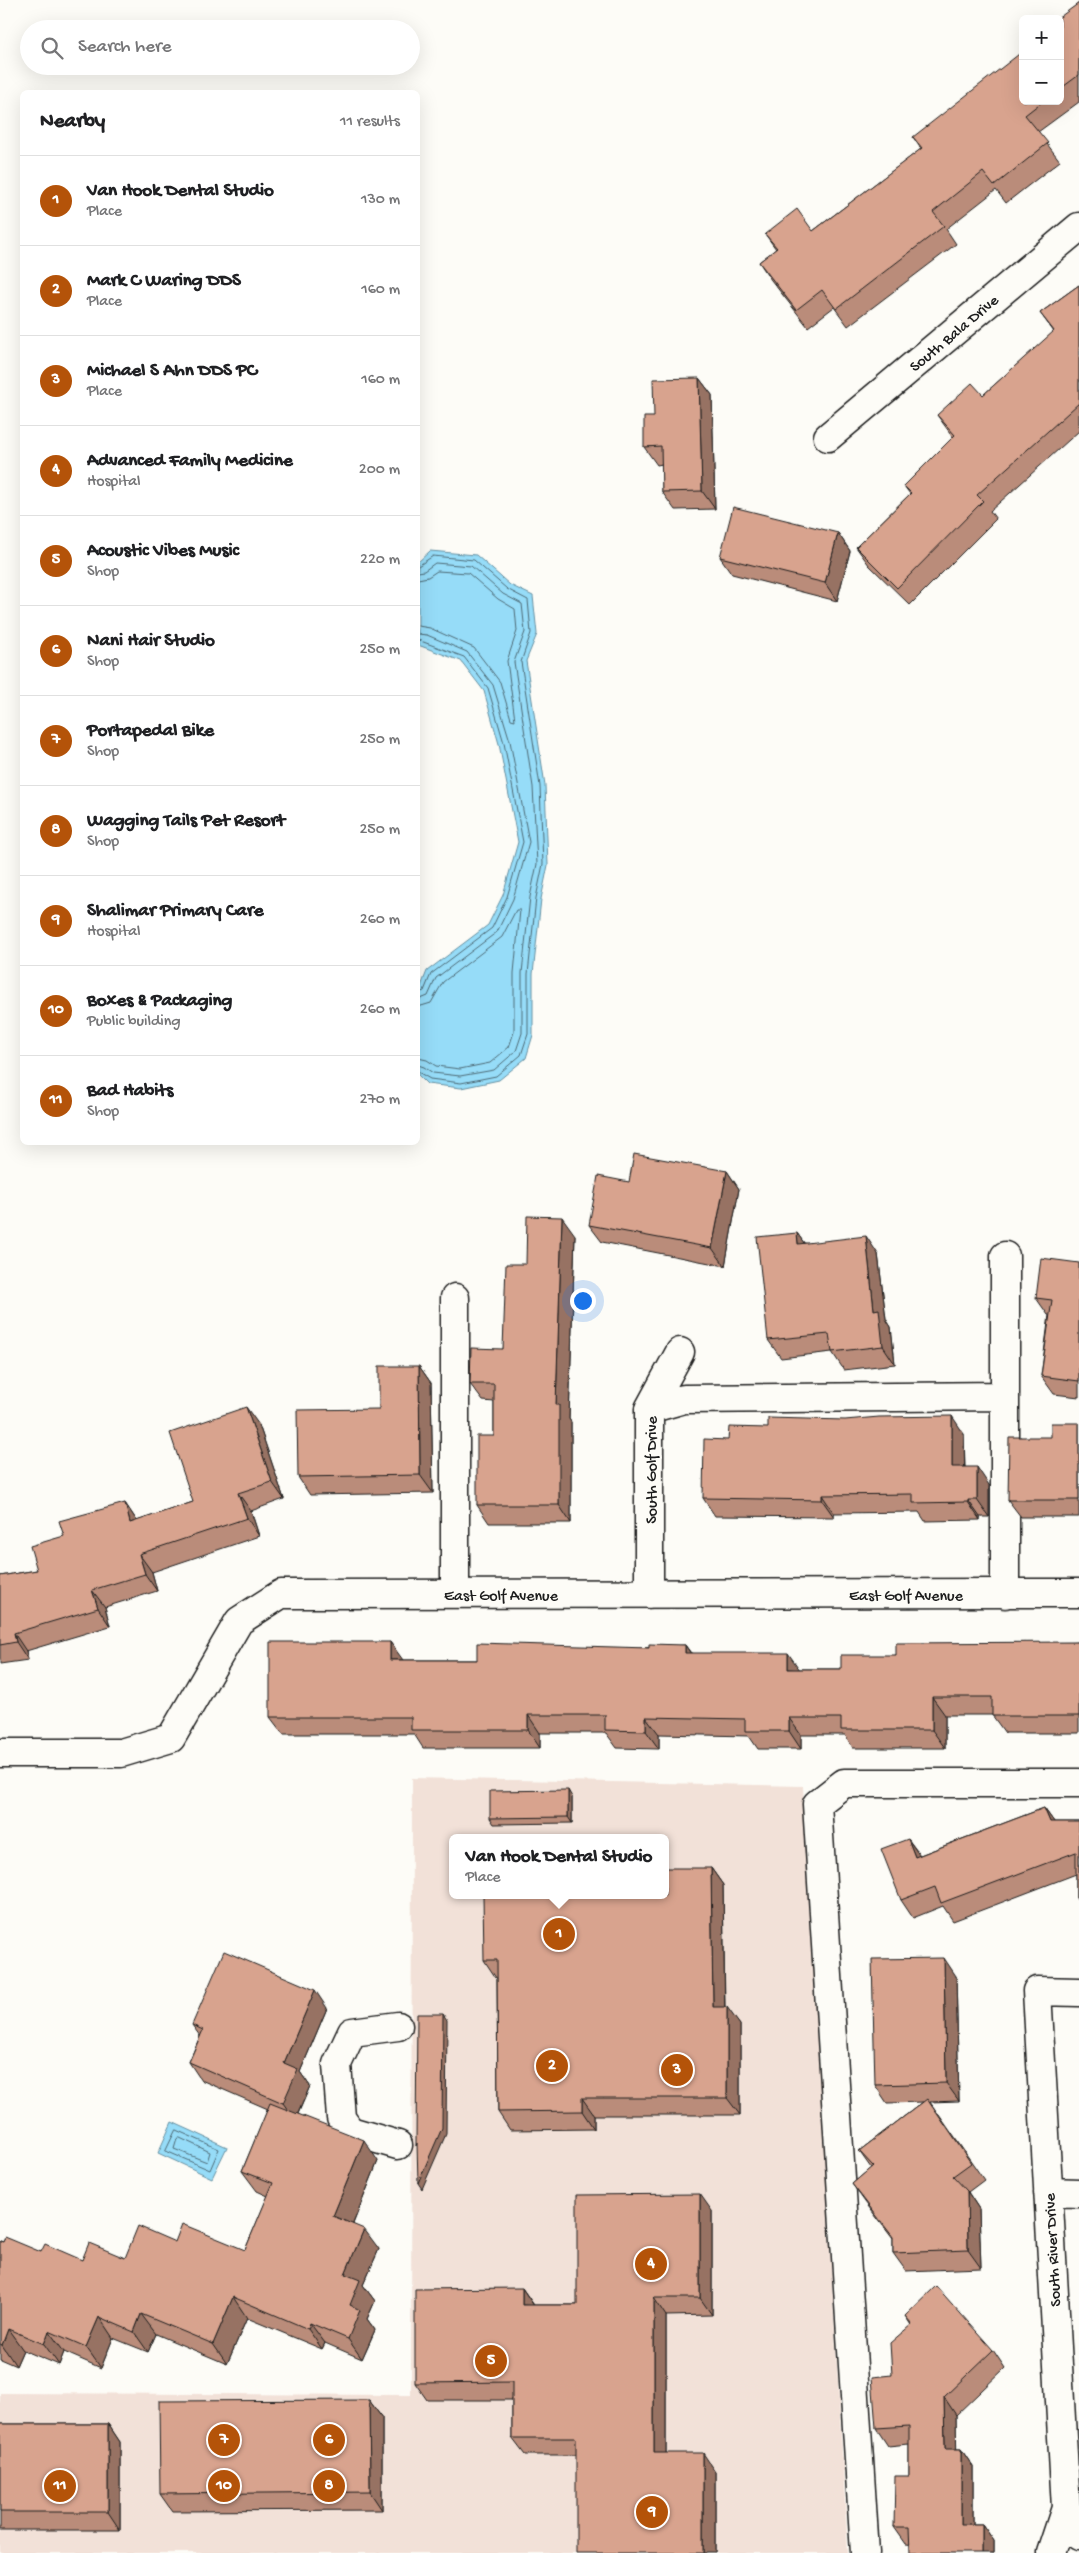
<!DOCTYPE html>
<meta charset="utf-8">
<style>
:root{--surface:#fff;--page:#f6f6f6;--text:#202124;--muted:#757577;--line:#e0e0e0;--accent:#b45309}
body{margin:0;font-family:"Gochi Hand",sans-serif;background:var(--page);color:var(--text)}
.controls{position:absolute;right:15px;top:15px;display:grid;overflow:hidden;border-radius:8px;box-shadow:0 5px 20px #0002}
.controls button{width:45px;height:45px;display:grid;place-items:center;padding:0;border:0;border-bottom:1px solid var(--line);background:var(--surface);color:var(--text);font:25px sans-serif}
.you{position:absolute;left:582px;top:1300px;width:18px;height:18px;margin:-12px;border:4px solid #fff;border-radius:50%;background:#1a73e8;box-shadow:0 0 0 8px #1a73e833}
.badge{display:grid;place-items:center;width:32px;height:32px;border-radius:50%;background:var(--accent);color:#fff;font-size:16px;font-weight:700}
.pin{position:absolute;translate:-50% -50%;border:2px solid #fff;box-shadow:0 1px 5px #0006}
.popup{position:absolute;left:449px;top:1834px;width:220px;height:65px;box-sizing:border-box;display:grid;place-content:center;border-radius:8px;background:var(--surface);filter:drop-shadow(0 1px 4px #0005);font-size:16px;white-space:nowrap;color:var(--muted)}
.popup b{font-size:19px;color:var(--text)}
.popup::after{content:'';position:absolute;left:50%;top:100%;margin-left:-10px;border:10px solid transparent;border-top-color:var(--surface)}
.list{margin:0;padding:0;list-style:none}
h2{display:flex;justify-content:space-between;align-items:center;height:65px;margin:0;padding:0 20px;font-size:21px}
h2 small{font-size:16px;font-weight:400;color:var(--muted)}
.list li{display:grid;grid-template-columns:32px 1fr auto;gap:15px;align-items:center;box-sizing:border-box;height:90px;padding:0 20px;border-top:1px solid var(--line)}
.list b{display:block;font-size:19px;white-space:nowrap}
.list p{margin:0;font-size:16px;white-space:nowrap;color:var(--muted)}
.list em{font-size:16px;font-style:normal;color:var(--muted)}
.icon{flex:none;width:28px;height:28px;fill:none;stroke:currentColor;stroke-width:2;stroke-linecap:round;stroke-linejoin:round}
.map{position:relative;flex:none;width:1079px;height:2553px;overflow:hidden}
.search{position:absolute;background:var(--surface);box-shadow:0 5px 20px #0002;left:20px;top:20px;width:400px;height:55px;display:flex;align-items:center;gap:12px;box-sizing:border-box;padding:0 18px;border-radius:28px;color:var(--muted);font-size:19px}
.panel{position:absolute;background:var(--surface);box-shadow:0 5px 20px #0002;left:20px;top:90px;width:400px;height:1055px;border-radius:8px}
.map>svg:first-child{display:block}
</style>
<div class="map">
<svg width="1079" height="2553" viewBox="0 0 1079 2553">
<rect width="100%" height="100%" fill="#fdfcf7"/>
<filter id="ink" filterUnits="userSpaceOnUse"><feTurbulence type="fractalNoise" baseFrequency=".02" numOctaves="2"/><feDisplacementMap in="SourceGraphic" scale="10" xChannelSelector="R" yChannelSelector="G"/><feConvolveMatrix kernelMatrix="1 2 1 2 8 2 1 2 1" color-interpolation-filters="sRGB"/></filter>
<g filter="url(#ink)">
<!-- built -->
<path fill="#f2e1d8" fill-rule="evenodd" d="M 412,1778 L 803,1786 L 848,2553 L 0,2553 L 0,2393 L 411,2395 ZM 453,1838 L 665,1838 L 665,1895 L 453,1895 Z"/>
<!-- water -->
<path fill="#96dcf8" stroke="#658fa0" d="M 430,551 L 476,555 L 510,585 L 533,596 L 537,634 L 526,661 L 545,785 L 548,865 L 541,899 L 533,974 L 533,1035 L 526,1058 L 499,1080 L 461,1088 L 427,1084 L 418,1075 L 418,994 L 427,971 L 488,925 L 503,895 L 518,842 L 499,744 L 484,691 L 461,661 L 418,645 L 418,562 Z
M 172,2122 L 227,2147 L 212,2178 L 158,2153 Z"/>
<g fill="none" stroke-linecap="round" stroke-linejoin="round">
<!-- shore -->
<path stroke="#4d6974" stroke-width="1" d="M 418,566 L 433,556 L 474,560 L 507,589 L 528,600 L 531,633 L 521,662 L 540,786 L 543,864 L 536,898 L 528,974 L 528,1034 L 521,1055 L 496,1076 L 461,1083 L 430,1079 L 418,1072
M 418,572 L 424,571 L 435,563 L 471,566 L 503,594 L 522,604 L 525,632 L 514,662 L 533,787 L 537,864 L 530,897 L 522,973 L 522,1033 L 516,1051 L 494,1070 L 460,1076 L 433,1073 L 424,1067 L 418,1065
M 418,579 L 428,577 L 437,571 L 468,573 L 498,599 L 515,609 L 517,631 L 507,661 L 515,720 L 511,719 L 500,682 L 474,648 L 430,628 L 418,626
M 418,634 L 427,635 L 467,652 L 493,685 L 510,741 L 529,842 L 513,899 L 497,932 L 436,978 L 428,996 L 418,1000
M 418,640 L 464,657 L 488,688 L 504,743 L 523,842 L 507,897 L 492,928 L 431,974 L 424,991 L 418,993
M 418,1007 L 431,1003 L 443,982 L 502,937 L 516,910 L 520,910 L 514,973 L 514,1032 L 509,1047 L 490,1063 L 460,1069 L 436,1066 L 427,1060 L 418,1058
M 176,2130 L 219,2149 L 210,2170 L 166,2151 Z
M 180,2138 L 210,2152 L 207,2162 L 174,2149 L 177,2139 Z"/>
<!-- minor casing -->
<g stroke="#1c1c1c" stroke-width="31">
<path id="minor" d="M 828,437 L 1079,227
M 1005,1256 L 1005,1594
M 455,1298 L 455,1594
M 649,1409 L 684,1399 L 1005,1396
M 649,1594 L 649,1409 L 680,1352
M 0,1753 L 121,1753 L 171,1738 L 239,1621 L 281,1594 L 1079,1593
M 1079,1992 L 1037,1991 L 1066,2508 L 1079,2536
M 398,2145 L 350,2131 L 341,2118 L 337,2064 L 352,2032 L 398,2026
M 1048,2192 L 1079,2193
M 865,2553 L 817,1804 L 844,1783 L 1079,1783
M 1051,2553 L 1066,2508"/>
</g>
<!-- minor -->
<use href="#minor" stroke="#fdfcf7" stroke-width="28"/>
</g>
<!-- wall -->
<path fill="#ba8c7a" stroke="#1c1c1c" d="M 1079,3 L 1079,102 L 1038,132 L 1060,161 L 1006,203 L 996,190 L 946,229 L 956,244 L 848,326 L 834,307 L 808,327 L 771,280 L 759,262 L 776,249 L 765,234 L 813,231 L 921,149 L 913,137 L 1023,101 L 1060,101 L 1060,19 Z
M 1079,285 L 1079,431 L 990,511 L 996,519 L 910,605 L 869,565 L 856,547 L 910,494 L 904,486 L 953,437 L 937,415 L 983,395 L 1054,332 L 1040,313 Z
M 699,378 L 712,395 L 715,509 L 675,510 L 662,492 L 662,464 L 657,465 L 644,447 L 654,417 Z
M 838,533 L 850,551 L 837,601 L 732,574 L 720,557 Z
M 727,1171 L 739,1189 L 725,1266 L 602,1242 L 589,1225 L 629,1182 Z
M 797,1233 L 804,1243 L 878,1254 L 886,1319 L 891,1327 L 895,1364 L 844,1370 L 832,1352 L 781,1358 L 768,1340 Z
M 575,1235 L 569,1419 L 571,1422 L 571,1523 L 489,1523 L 477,1505 L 494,1436 L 494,1402 L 483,1401 L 470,1384 L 503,1349 L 526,1264 Z
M 1079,1263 L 1079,1397 L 1054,1394 L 1041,1376 L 1049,1315 L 1048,1315 L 1036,1298 Z
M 419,1366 L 431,1383 L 433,1493 L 310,1495 L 298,1477 L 379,1409 Z
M 1079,1423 L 1079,1517 L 1021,1517 L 1008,1500 L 1051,1437 Z
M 259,1425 L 284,1499 L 251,1511 L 259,1536 L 152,1572 L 157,1591 L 105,1607 L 110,1626 L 26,1651 L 28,1660 L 0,1664 L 0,1576 L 37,1570 L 64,1536 L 125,1503 L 137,1521 L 193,1502 Z
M 964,1434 L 965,1467 L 989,1485 L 989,1517 L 980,1517 L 980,1520 L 925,1521 L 919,1512 L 834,1513 L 834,1517 L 715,1516 L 703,1498 L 728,1440 Z
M 390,1642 L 402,1660 L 477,1660 L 685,1645 L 691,1653 L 800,1669 L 841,1669 L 896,1655 L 1079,1642 L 1079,1733 L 1005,1733 L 992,1715 L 945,1715 L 945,1748 L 853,1748 L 845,1735 L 801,1735 L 801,1749 L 758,1749 L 749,1736 L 659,1734 L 659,1749 L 617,1748 L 606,1733 L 540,1733 L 540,1748 L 423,1748 L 414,1734 L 283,1734 L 270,1717 Z
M 572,1797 L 572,1823 L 494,1824 L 490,1818 Z
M 1044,1808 L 1054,1822 L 1079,1822 L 1079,1903 L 1076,1898 L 1076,1874 L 953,1921 L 943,1906 L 913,1918 L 901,1900 L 908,1839 L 920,1855 Z
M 711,1868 L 723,1885 L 725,2007 L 740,2025 L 740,2115 L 594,2115 L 594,2129 L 510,2130 L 498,2112 L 497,1978 L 496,1978 L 484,1960 Z
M 956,1976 L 959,2101 L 930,2102 L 984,2180 L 968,2192 L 979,2209 L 981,2268 L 906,2271 L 893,2253 L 893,2239 L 865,2202 L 852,2184 L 871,2168 L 859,2151 L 923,2102 L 887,2103 L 875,2085 Z
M 327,2008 L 300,2072 L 310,2086 L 298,2114 L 378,2161 L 353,2224 L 379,2249 L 363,2285 L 375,2301 L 367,2319 L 375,2330 L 362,2359 L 325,2343 L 322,2349 L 247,2318 L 227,2364 L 156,2334 L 148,2352 L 113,2338 L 101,2368 L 64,2352 L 59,2365 L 23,2350 L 16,2366 L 0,2359 L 0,2241 L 41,2252 L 82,2260 L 125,2258 L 175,2242 L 245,2250 L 268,2196 L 257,2191 L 242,2171 L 268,2109 L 201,2080 L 189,2062 L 200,2036 L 192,2025 Z
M 712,2211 L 712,2315 L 666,2316 L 666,2453 L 715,2471 L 715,2553 L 576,2455 L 525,2455 L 512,2438 L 512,2400 L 427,2400 L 415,2383 L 522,2288 L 534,2305 L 577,2305 Z
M 905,2316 L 993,2350 L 1005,2368 L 956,2415 L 956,2449 L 961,2449 L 973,2467 L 973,2524 L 982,2524 L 994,2541 L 994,2553 L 906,2544 L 894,2527 L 909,2476 L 909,2444 L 888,2446 L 876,2428 L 892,2375 L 911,2325 Z
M 369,2400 L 382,2418 L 382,2510 L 172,2511 L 160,2494 Z
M 0,2424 L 108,2424 L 120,2442 L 120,2530 L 0,2530 Z"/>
<!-- shaded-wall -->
<path fill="#977263" stroke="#1c1c1c" d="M 699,378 L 712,395 L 715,509 L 702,491 Z
M 838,533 L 850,551 L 837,601 L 825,583 Z
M 727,1171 L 739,1189 L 725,1266 L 712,1248 Z
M 562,1217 L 575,1235 L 569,1419 L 571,1422 L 571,1523 L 559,1505 L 556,1405 Z
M 797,1233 L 809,1250 L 798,1244 Z
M 866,1236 L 878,1254 L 886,1319 L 891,1327 L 895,1364 L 883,1346 L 874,1310 Z
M 419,1366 L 431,1383 L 433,1493 L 420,1475 Z
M 246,1407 L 259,1425 L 284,1499 L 272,1482 Z
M 952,1416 L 964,1434 L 965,1485 L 952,1467 Z
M 977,1467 L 989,1485 L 989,1517 L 977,1500 Z
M 238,1493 L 251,1511 L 259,1536 L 247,1518 Z
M 822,1495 L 834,1513 L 834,1517 L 822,1500 Z
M 968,1500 L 980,1517 L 980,1520 L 968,1502 Z
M 125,1503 L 137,1521 L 130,1523 Z
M 139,1554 L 152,1572 L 157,1591 L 145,1574 Z
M 92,1590 L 105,1607 L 110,1626 L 98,1608 Z
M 14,1633 L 26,1651 L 28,1660 L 16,1642 Z
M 390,1642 L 403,1660 L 390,1660 Z
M 685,1645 L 697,1663 L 685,1653 Z
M 788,1653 L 800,1670 L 788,1669 Z
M 932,1697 L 945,1715 L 945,1748 L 932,1730 Z
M 528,1715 L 540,1733 L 540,1748 L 528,1730 Z
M 646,1717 L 659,1734 L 659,1749 L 646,1731 Z
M 789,1718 L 801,1735 L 801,1749 L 789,1731 Z
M 568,1790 L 572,1797 L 572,1823 L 568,1817 Z
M 1044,1808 L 1057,1826 L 1050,1822 Z
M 908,1839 L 920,1856 L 915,1857 Z
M 711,1868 L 723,1885 L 725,2025 L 713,2007 Z
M 944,1958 L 956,1976 L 959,2101 L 946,2083 Z
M 315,1990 L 327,2008 L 300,2072 L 310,2086 L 295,2120 L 283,2103 L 284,2063 Z
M 727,2007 L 740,2025 L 740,2115 L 727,2098 Z
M 443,2014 L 447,2020 L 446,2134 L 422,2189 L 418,2183 Z
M 582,2098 L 594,2115 L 594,2129 L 582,2111 Z
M 364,2140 L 378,2161 L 348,2236 L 333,2216 Z
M 967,2191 L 979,2209 L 981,2268 L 968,2250 Z
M 700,2194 L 712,2211 L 712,2315 L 700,2298 Z
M 364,2229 L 379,2249 L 363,2285 L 375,2301 L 367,2319 L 375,2330 L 362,2359 L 348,2339 L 350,2305 L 345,2274 Z
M 522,2288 L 534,2306 L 522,2305 Z
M 233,2297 L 247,2318 L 227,2364 L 213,2344 Z
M 654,2298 L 666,2316 L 666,2471 L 654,2453 Z
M 141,2314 L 156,2334 L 148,2352 L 134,2332 Z
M 99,2317 L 113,2338 L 101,2368 L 86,2347 Z
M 310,2323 L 325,2343 L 322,2349 L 308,2329 Z
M 8,2329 L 23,2350 L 16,2366 L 2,2345 Z
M 49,2331 L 64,2352 L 59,2365 L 44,2344 Z
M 944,2397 L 956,2415 L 957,2467 L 945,2449 Z
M 369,2400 L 382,2418 L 382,2510 L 370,2492 Z
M 108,2424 L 120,2442 L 120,2530 L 108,2512 Z
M 961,2449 L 973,2467 L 973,2541 L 961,2524 Z
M 703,2453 L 715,2471 L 715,2553 L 703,2553 Z
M 982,2524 L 994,2541 L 994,2553 L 982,2553 Z"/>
<!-- building -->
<path fill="#d8a38e" stroke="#1c1c1c" d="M 1079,3 L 1079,75 L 1060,89 L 1060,19 L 1057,19 Z
M 1023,51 L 1023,101 L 1043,101 L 1025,115 L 1048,143 L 994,186 L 983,172 L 933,212 L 944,226 L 836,309 L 822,290 L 796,310 L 759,262 L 777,248 L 765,234 L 797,209 L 813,231 L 922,148 L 913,137 Z
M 1079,285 L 1079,403 L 977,495 L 983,501 L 897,588 L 856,547 L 911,493 L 904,486 L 955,435 L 937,415 L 972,383 L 983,395 L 1054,331 L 1040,313 Z
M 699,378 L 702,491 L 662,492 L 661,446 L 644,447 L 644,417 L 654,417 L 653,379 Z
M 733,507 L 838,533 L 825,583 L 720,557 Z
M 634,1154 L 727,1171 L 712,1248 L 589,1225 L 598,1176 L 629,1182 Z
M 527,1216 L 562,1217 L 556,1405 L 559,1405 L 559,1505 L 477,1505 L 477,1436 L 494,1436 L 494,1384 L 470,1384 L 471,1348 L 503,1349 L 506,1264 L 526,1264 Z
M 797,1233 L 798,1244 L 866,1236 L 874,1310 L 879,1309 L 883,1346 L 832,1352 L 829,1334 L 768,1340 L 757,1237 Z
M 1041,1258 L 1079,1263 L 1079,1381 L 1041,1376 L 1052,1300 L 1036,1298 Z
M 379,1366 L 419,1366 L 420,1475 L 298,1477 L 297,1410 L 379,1409 Z
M 246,1407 L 272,1482 L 238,1493 L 247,1518 L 139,1554 L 145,1574 L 92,1590 L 98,1608 L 14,1633 L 16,1642 L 0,1645 L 0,1576 L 37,1570 L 30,1546 L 64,1536 L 59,1521 L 125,1503 L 130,1523 L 193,1502 L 170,1433 Z
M 952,1416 L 952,1467 L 977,1467 L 977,1500 L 968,1500 L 968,1502 L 913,1503 L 913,1494 L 822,1495 L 822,1500 L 703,1498 L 704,1439 L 728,1440 L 729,1427 L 768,1428 L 768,1418 L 845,1420 L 879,1417 Z
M 1051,1423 L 1079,1423 L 1079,1500 L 1008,1500 L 1009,1437 L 1051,1437 Z
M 270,1642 L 390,1642 L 390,1660 L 477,1660 L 477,1643 L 649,1648 L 649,1644 L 685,1645 L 685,1653 L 788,1653 L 788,1669 L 841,1669 L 841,1655 L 896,1655 L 896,1643 L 1079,1642 L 1079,1716 L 992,1716 L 992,1697 L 932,1697 L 932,1730 L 841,1730 L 841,1718 L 789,1718 L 789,1731 L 745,1731 L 745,1719 L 646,1717 L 646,1731 L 605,1730 L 605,1715 L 528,1715 L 528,1730 L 411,1730 L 411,1717 L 270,1717 Z
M 568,1790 L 568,1817 L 490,1818 L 490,1791 Z
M 1044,1808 L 1050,1822 L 1079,1822 L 1079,1898 L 1076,1898 L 1076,1852 L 941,1903 L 935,1887 L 901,1900 L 881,1849 L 908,1839 L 915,1857 Z
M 665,1868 L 711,1868 L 713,2007 L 727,2007 L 727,2098 L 582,2098 L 582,2111 L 498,2112 L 497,1960 L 484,1960 L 483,1895 L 665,1895 Z
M 224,1951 L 315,1990 L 284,2063 L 298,2069 L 283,2103 L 189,2062 L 203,2030 L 192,2025 Z
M 944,1958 L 946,2083 L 875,2085 L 872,1959 Z
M 417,2014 L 443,2014 L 442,2128 L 418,2183 L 417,2143 L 416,2146 Z
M 927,2099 L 971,2163 L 953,2176 L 967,2191 L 968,2250 L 893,2253 L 893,2237 L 852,2184 L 873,2166 L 859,2151 Z
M 270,2103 L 364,2140 L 333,2216 L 364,2229 L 345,2274 L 360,2280 L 350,2305 L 360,2310 L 348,2339 L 310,2323 L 308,2329 L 233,2297 L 213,2344 L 141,2314 L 134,2332 L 99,2317 L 86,2347 L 49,2331 L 44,2344 L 8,2329 L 2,2345 L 0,2344 L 0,2241 L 3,2242 L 5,2237 L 41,2252 L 45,2244 L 82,2260 L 89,2243 L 125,2258 L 138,2226 L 175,2242 L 182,2224 L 245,2250 L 273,2183 L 242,2171 Z
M 700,2194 L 700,2298 L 654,2298 L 654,2453 L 703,2453 L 703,2553 L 576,2553 L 576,2438 L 512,2438 L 512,2382 L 415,2383 L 415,2289 L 522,2288 L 522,2305 L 577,2305 L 577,2195 Z
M 936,2286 L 993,2350 L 944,2397 L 945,2449 L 961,2449 L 961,2524 L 982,2524 L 982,2553 L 910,2553 L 909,2527 L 894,2527 L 895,2476 L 909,2476 L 909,2426 L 876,2428 L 872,2377 L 892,2375 L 890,2343 L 912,2324 L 905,2316 Z
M 369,2400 L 370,2492 L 160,2494 L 159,2401 Z
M 0,2424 L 108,2424 L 108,2512 L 0,2512 Z"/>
</g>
<g text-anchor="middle" stroke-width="4" stroke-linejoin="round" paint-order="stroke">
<!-- street labels -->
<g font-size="16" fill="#1c1c1c" stroke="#fdfcf7">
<text transform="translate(953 332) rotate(-40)" y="6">South Bala Drive</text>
<text transform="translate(650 1470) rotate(-90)" y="6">South Golf Drive</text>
<text x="501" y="1600">East Golf Avenue</text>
<text x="906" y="1600">East Golf Avenue</text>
<text transform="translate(1051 2250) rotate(-93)" y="6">South River Drive</text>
</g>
</g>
</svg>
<div class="controls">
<button>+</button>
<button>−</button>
</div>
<div class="you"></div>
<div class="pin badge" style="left:559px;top:1934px">1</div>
<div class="popup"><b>Van Hook Dental Studio</b>Place</div>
<div class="pin badge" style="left:552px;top:2066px">2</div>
<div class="pin badge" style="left:677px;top:2070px">3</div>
<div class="pin badge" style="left:651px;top:2264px">4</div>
<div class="pin badge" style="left:491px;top:2361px">5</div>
<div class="pin badge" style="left:329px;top:2440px">6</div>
<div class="pin badge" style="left:224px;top:2440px">7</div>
<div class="pin badge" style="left:329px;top:2486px">8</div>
<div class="pin badge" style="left:652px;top:2512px">9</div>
<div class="pin badge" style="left:224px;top:2486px">10</div>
<div class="pin badge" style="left:60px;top:2486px">11</div>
<div class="search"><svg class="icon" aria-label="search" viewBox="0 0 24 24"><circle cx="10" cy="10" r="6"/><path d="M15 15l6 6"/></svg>Search here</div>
<section class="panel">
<h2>Nearby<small>11 results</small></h2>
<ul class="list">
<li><span class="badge">1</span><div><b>Van Hook Dental Studio</b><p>Place</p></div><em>130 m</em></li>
<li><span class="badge">2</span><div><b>Mark C Waring DDS</b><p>Place</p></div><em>160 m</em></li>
<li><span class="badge">3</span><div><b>Michael S Ahn DDS PC</b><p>Place</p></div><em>160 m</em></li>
<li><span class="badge">4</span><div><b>Advanced Family Medicine</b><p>Hospital</p></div><em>200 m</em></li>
<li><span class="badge">5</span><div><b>Acoustic Vibes Music</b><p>Shop</p></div><em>220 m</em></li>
<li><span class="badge">6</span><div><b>Nani Hair Studio</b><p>Shop</p></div><em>250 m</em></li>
<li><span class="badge">7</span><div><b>Portapedal Bike</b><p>Shop</p></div><em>250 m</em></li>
<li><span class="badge">8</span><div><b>Wagging Tails Pet Resort</b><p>Shop</p></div><em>250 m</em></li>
<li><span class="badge">9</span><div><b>Shalimar Primary Care</b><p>Hospital</p></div><em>260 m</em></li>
<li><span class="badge">10</span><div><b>Boxes &amp; Packaging</b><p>Public building</p></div><em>260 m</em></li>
<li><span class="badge">11</span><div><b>Bad Habits</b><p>Shop</p></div><em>270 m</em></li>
</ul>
</section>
</div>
